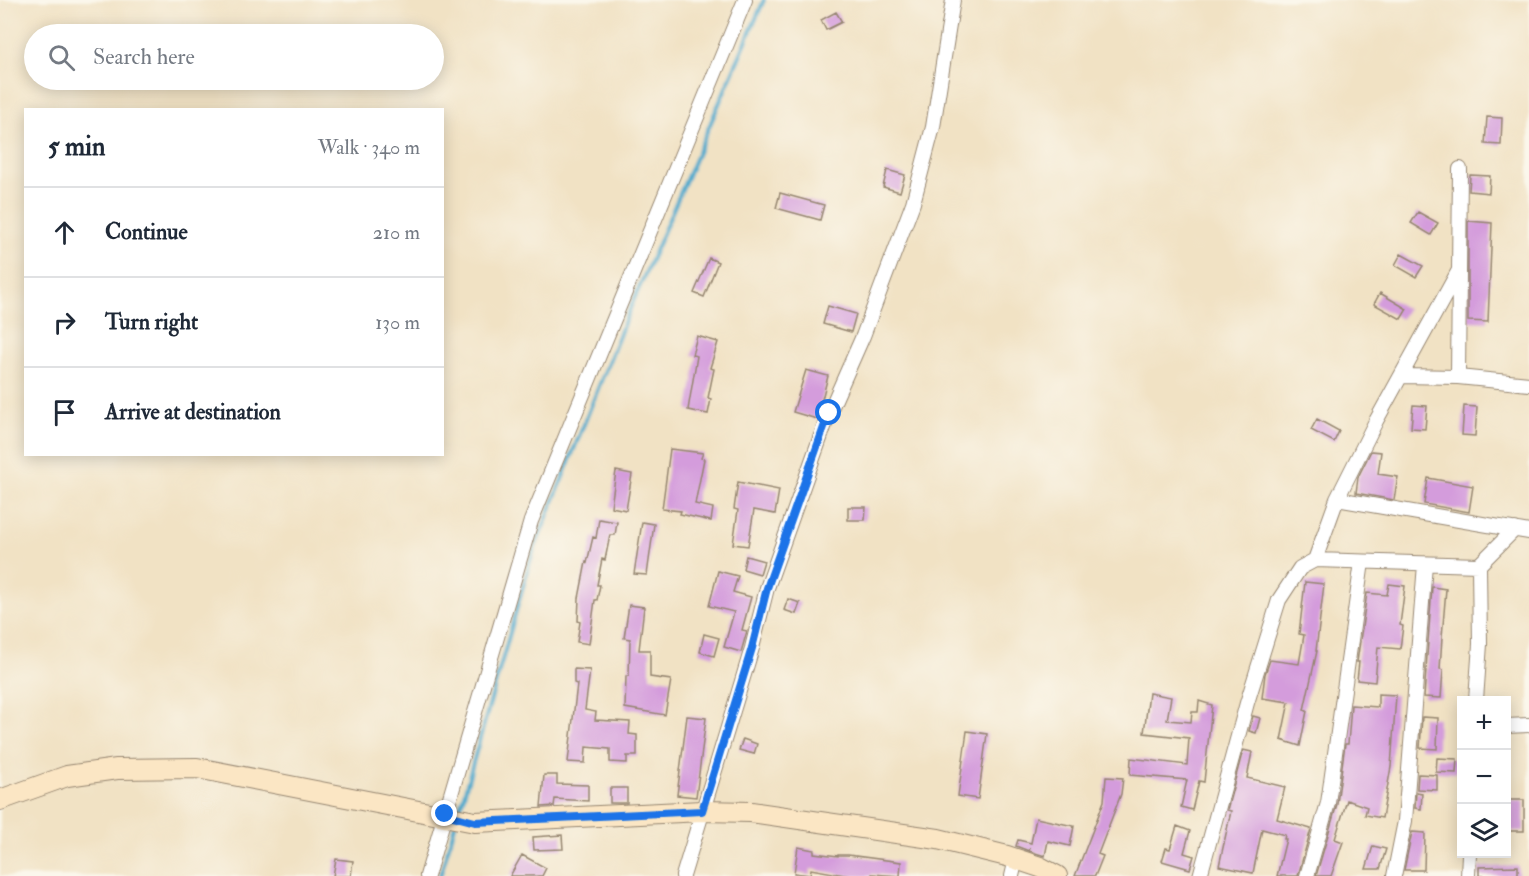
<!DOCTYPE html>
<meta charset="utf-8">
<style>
:root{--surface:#fff;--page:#f2f2f3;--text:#1f2937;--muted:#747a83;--line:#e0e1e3}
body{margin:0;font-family:"IM FELL Double Pica",serif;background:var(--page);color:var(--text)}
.controls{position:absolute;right:18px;bottom:18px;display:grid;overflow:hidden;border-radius:0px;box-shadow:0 3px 15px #0003}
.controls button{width:54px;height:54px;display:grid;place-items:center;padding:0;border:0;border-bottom:2px solid var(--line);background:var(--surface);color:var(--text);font:30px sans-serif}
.stop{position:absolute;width:18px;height:18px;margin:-14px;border:4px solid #1a73e8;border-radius:50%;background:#fff}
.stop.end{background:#1a73e8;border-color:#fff;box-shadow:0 2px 6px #0008}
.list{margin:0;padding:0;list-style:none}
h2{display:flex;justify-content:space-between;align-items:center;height:78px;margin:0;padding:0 24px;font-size:26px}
h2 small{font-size:20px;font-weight:400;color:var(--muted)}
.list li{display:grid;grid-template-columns:39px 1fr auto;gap:18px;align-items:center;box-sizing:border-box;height:90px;padding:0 24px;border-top:2px solid var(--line)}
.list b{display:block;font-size:22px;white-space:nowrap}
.list em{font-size:20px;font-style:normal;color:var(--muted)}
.icon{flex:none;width:33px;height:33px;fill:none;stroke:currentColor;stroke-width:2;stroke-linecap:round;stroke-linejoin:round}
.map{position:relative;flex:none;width:1529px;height:876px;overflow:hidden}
.search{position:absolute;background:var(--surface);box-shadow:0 3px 15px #0003;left:24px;top:24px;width:420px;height:66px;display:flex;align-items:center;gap:15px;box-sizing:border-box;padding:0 21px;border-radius:33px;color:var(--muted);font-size:22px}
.panel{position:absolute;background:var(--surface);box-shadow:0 3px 15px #0003;left:24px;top:108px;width:420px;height:348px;border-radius:0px}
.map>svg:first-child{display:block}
</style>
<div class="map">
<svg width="1529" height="876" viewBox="0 0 1529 876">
<rect width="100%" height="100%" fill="#fbf7ec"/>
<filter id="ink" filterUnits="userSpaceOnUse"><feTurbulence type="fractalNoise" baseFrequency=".0167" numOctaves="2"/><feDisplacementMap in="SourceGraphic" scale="12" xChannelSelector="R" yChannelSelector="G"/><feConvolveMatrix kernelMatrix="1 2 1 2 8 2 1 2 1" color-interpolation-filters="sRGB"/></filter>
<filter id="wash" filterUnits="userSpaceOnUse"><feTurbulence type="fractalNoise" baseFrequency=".008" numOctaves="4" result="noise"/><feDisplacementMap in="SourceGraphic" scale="24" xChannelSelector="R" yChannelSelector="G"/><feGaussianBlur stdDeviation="1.35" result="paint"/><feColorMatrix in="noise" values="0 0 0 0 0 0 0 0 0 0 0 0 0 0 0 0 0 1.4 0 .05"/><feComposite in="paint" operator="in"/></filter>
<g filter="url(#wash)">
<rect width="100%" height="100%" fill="#f1e2c4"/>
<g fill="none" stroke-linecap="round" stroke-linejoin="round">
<!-- stream -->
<path stroke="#50aacd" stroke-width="4" d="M 459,812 L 532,555 L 626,318 L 764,0
M 440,876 L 455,825"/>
</g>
<g id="blocks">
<!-- building -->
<path fill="#d49cdc" d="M 836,12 L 842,22 L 826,30 L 821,20 Z
M 1487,117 L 1502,118 L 1501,145 L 1485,144 Z
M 887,170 L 905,175 L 900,192 L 883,187 Z
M 1470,175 L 1490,176 L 1489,193 L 1469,191 Z
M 780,193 L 824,205 L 820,220 L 776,208 Z
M 1418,212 L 1438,223 L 1431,235 L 1411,223 Z
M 1468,221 L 1492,223 L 1488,322 L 1468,321 Z
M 1401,254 L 1423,266 L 1416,277 L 1395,265 Z
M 709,258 L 718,262 L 704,297 L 694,293 Z
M 1380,293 L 1407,309 L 1401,319 L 1374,304 Z
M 828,306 L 856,314 L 851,332 L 823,324 Z
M 697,336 L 718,342 L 710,368 L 714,369 L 708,398 L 711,399 L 708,414 L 688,410 L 697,356 L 692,355 Z
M 806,370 L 828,376 L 817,419 L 793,412 Z
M 1413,405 L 1427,406 L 1425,429 L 1411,428 Z
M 1464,406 L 1477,407 L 1475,436 L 1462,435 Z
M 1317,419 L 1339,431 L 1334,442 L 1311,430 Z
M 670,449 L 703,453 L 701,458 L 704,459 L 695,504 L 713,508 L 711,521 L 680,514 L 681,511 L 662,509 Z
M 1371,451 L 1381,452 L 1378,474 L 1398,477 L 1394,500 L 1356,493 L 1358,477 Z
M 616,471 L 632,474 L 626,510 L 611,507 Z
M 1428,478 L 1473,486 L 1469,512 L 1424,504 Z
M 738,482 L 779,490 L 775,514 L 754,510 L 748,546 L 733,544 L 738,510 L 734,509 Z
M 848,507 L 866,507 L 865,520 L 848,520 Z
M 599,519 L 617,522 L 615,535 L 610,535 L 605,560 L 602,559 L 597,585 L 600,585 L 597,600 L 595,600 L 589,644 L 577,642 L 580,622 L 578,621 L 579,598 L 586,562 L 587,563 L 593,537 L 596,538 Z
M 642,522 L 654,524 L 647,575 L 634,574 Z
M 746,556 L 764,561 L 760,574 L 743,569 Z
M 718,571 L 738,576 L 733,592 L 751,597 L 742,630 L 747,631 L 741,652 L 724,647 L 734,612 L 709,606 Z
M 1305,582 L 1324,584 L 1316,651 L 1317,651 L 1304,710 L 1307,711 L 1300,746 L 1281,740 L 1289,702 L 1262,698 L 1265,674 L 1270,660 L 1299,664 L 1304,635 L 1299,634 Z
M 1389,584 L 1405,586 L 1400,625 L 1403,626 L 1400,649 L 1378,647 L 1375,682 L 1357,680 L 1359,662 L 1357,662 L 1367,593 L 1387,595 Z
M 1432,587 L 1446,589 L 1442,637 L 1440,669 L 1443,670 L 1441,698 L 1424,697 Z
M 788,599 L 800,603 L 796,614 L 784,610 Z
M 629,605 L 644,607 L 639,650 L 650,650 L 650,677 L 671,680 L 665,715 L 625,708 L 626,676 L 629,676 L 630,639 L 624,638 Z
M 704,634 L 719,638 L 714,656 L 700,652 Z
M 574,669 L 590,670 L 585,710 L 596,712 L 595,720 L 630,722 L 629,734 L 637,735 L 637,756 L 627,756 L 627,763 L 610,762 L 610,749 L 586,747 L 585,763 L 568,762 L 577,684 L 574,683 Z
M 1149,693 L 1171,697 L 1167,720 L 1191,722 L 1192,712 L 1198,712 L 1199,701 L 1212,705 L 1204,782 L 1199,781 L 1192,810 L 1181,807 L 1187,780 L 1130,775 L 1131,758 L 1187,765 L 1189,738 L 1144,733 Z
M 1378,694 L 1396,695 L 1391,767 L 1382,818 L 1365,815 L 1367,807 L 1347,800 L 1335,839 L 1343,842 L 1331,876 L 1316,876 L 1337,804 L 1345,744 L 1348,744 L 1351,705 L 1378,707 Z
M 687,716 L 706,718 L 696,797 L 677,795 Z
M 1253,716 L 1260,718 L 1256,733 L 1249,731 Z
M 1422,717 L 1438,718 L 1437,749 L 1420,748 Z
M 967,731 L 987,734 L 978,799 L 958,796 Z
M 743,739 L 757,744 L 754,754 L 739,750 Z
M 1243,750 L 1252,752 L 1247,778 L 1285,787 L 1277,819 L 1311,829 L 1298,876 L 1277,876 L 1286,839 L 1284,839 L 1285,835 L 1262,829 L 1253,873 L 1219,866 L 1231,811 L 1227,810 Z
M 1437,758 L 1457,759 L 1456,773 L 1436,772 Z
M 1418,774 L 1437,775 L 1437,790 L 1417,789 Z
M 544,775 L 557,775 L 557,784 L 588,785 L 588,801 L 555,799 L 554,806 L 541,807 Z
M 1106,777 L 1123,778 L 1121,794 L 1098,854 L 1103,856 L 1095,876 L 1075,876 L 1104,801 Z
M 610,788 L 627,788 L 627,803 L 610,803 Z
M 1416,792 L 1422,793 L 1421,809 L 1415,808 Z
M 1506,800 L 1524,800 L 1524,831 L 1506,831 Z
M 1036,818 L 1074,826 L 1070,846 L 1048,841 L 1045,856 L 1029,851 L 1030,848 L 1029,851 L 1016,846 L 1018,840 L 1031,843 Z
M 1177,826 L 1190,831 L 1184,853 L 1194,856 L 1190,869 L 1162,861 L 1166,848 L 1170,849 Z
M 1412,832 L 1425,833 L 1424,870 L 1404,870 Z
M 562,835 L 563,849 L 534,850 L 533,837 Z
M 1373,846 L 1386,849 L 1380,869 L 1366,869 Z
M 798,847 L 814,850 L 814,853 L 838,856 L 838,855 L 848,855 L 901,862 L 900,876 L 872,874 L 871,876 L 850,876 L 811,869 L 810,875 L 794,873 Z
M 522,855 L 546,868 L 542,876 L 510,876 Z
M 336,859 L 353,861 L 351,876 L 333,876 Z
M 1518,866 L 1518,876 L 1479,876 L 1479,867 Z"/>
</g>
</g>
<g filter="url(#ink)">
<use href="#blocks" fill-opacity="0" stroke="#968671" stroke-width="1.5"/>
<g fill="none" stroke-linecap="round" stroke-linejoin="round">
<!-- street casing -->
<g stroke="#968671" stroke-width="16">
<path id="street" d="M 1401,376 L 1458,377 L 1529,384
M 1458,377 L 1460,169
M 1337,499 L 1529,532
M 1315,560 L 1337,499 L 1376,421 L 1459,270
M 1476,700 L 1480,644 L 1479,565 L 1515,529
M 1506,726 L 1529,725
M 427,876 L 531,521 L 745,0
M 683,876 L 752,648 L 767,588 L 829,413 L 863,336 L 913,203 L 933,127 L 953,0
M 1012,876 L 1016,859
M 1200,876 L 1247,703 L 1279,600 L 1300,568 L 1315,560 L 1479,565
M 1307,876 L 1328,803 L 1362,562
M 1394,876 L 1405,821 L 1425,564
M 1468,876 L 1469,854"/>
</g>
<!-- secondary casing -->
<g stroke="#968671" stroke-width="22">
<path id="secondary" d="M 0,800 L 67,776 L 117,769 L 197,768 L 475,822 L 702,811 L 751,812 L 938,839 L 1007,856 L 1040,867 L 1057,876"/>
</g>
<!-- street -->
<use href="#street" stroke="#fff" stroke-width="14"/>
<!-- secondary -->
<use href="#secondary" stroke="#fbe6c4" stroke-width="20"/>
</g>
</g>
<g fill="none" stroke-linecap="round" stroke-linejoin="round" filter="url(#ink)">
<!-- route -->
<path stroke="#1a73e8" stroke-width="8" d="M 445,814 L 475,822 L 702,811 L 752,648 L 767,588 L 829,413"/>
</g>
</svg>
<div class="controls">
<button>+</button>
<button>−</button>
<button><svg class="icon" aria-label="layers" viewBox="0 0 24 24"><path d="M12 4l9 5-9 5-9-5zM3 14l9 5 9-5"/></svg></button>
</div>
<div class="stop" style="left:829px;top:413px"></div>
<div class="stop end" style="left:445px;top:814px"></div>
<div class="search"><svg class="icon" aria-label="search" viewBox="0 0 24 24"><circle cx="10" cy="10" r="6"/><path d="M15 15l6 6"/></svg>Search here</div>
<section class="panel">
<h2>5 min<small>Walk · 340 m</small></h2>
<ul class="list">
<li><svg class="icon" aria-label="ahead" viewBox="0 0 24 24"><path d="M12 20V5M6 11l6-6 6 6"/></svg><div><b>Continue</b></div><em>210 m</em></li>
<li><svg class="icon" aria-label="right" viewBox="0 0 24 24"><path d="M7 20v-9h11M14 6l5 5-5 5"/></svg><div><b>Turn right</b></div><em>130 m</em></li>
<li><svg class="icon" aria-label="arrive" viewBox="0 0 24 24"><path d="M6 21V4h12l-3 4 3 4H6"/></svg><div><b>Arrive at destination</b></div></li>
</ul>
</section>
</div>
